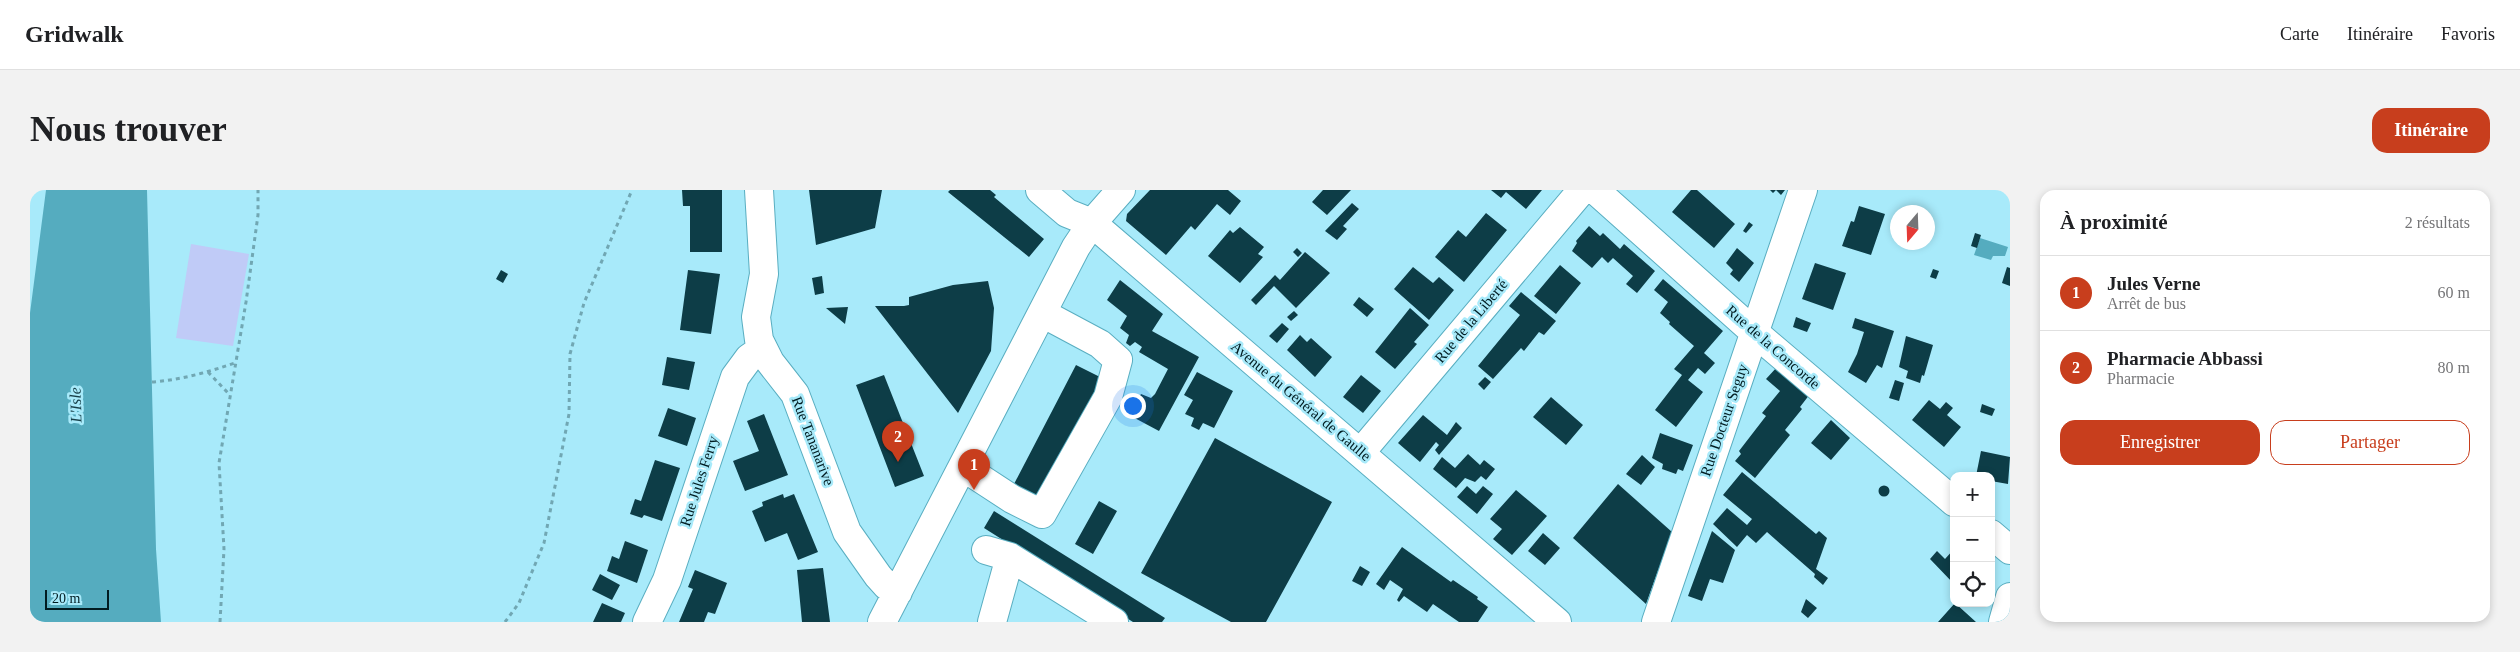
<!DOCTYPE html>
<html lang="fr">
<meta charset="utf-8">
<style>
:root{--surface:#fff;--page:#f2f2f2;--text:#202124;--muted:#757577;--line:#e0e0e0;--accent:#c83e1d}
body{margin:0;font-family:Georgia,serif;background:var(--page);color:var(--text)}
.controls{position:absolute;right:15px;bottom:15px;display:grid;overflow:hidden;border-radius:10px;box-shadow:0 2px 8px #0003}
.controls button{width:45px;height:45px;display:grid;place-items:center;padding:0;border:0;border-bottom:1px solid var(--line);background:var(--surface);color:var(--text);font:25px sans-serif}
.compass{position:absolute;left:1860px;top:15px;width:45px;height:45px;border-radius:50%;background:var(--surface);box-shadow:0 2px 8px #0003;rotate:199deg}
.scale{position:absolute;left:15px;bottom:12px;width:64px;box-sizing:border-box;padding-left:5px;border:2px solid #011c21;border-top:0;font-size:14px;line-height:18px;white-space:nowrap;color:#011c21;-webkit-text-stroke:4px #a8eafa;paint-order:stroke}
.you{position:absolute;left:1102px;top:215px;width:18px;height:18px;margin:-12px;border:4px solid #fff;border-radius:50%;background:#1a73e8;box-shadow:0 0 0 8px #1a73e833}
.badge{display:grid;place-items:center;width:32px;height:32px;border-radius:50%;background:var(--accent);color:#fff;font-size:16px;font-weight:700}
.pin{position:absolute;translate:-50% -41px;filter:drop-shadow(0 1px 2px #0008)}
.pin::after{content:'';position:absolute;top:26px;width:18px;height:15px;background:inherit;clip-path:polygon(0 0,100% 0,50% 100%)}
.list{margin:0;padding:0;list-style:none}
h2{display:flex;justify-content:space-between;align-items:center;height:65px;margin:0;padding:0 20px;font-size:21px}
h2 small{font-size:16px;font-weight:400;color:var(--muted)}
.list li{display:grid;grid-template-columns:32px 1fr auto;gap:15px;align-items:center;box-sizing:border-box;height:75px;padding:0 20px;border-top:1px solid var(--line)}
.list b{display:block;font-size:19px;white-space:nowrap}
.list p{margin:0;font-size:16px;white-space:nowrap;color:var(--muted)}
.list em{font-size:16px;font-style:normal;color:var(--muted)}
.actions{display:flex;gap:10px;padding:15px 20px}
.actions a{flex:1;padding:11px 0;border:1px solid var(--accent);border-radius:15px;text-align:center;font-size:18px;color:var(--accent)}
.actions .main{background:var(--accent);color:#fff}
.icon{flex:none;width:28px;height:28px;fill:none;stroke:currentColor;stroke-width:2;stroke-linecap:round;stroke-linejoin:round}
.map{position:relative;flex:none;width:1980px;height:432px;overflow:hidden;border-radius:15px}
header{display:flex;align-items:center;gap:30px;box-sizing:border-box;height:70px;padding:0 25px;background:var(--surface);border-bottom:1px solid var(--line)}
header strong{font-size:24px}
nav{display:flex;gap:28px;margin-inline-start:auto;font-size:18px}
.intro{display:flex;align-items:center;justify-content:space-between;box-sizing:border-box;height:120px;padding:0 30px}
h1{margin:0;font-size:35px}
.button{padding:12px 22px;border-radius:15px;background:var(--accent);color:#fff;font-size:18px;font-weight:700}
main{display:flex;gap:30px;padding:0 30px}
aside{flex:1;background:var(--surface);border-radius:15px;box-shadow:0 2px 8px #0003}
.map>svg:first-child{display:block}
</style>
<header>
<strong>Gridwalk</strong>
<nav><a>Carte</a><a>Itinéraire</a><a>Favoris</a></nav>
</header>
<div class="intro"><h1>Nous trouver</h1><a class="button">Itinéraire</a></div>
<main>
<div class="map">
<svg width="1980" height="432" viewBox="0 0 1980 432">
<rect width="100%" height="100%" fill="#a8eafa"/>
<!-- green -->
<path fill="#c0cbf7" d="M 161,54 L 219,64 L 203,156 L 146,148 Z"/>
<!-- water -->
<path fill="#55acbf" d="M 16,0 L 117,0 L 126,359 L 131,432 L 0,432 L 0,123 Z
M 1950,48 L 1978,57 L 1975,66 L 1963,66 L 1961,70 L 1944,65 Z"/>
<!-- building -->
<path fill="#0d3d47" d="M 652,0 L 692,0 L 692,62 L 660,62 L 660,16 L 653,16 Z
M 779,0 L 852,0 L 845,38 L 786,55 Z
M 920,0 L 960,0 L 966,5 L 964,7 L 1014,49 L 999,67 L 918,2 Z
M 1120,0 L 1198,0 L 1211,11 L 1200,25 L 1187,14 L 1165,40 L 1161,36 L 1136,65 L 1096,31 L 1097,24 Z
M 1293,0 L 1321,0 L 1297,25 L 1282,12 Z
M 1461,0 L 1512,0 L 1496,19 L 1476,2 L 1471,8 Z
M 1661,0 L 1667,0 L 1705,34 L 1684,58 L 1642,22 Z
M 1740,0 L 1755,0 L 1751,5 L 1746,0 L 1743,3 Z
M 1322,13 L 1329,19 L 1313,36 L 1317,39 L 1307,50 L 1295,41 Z
M 1829,16 L 1855,24 L 1841,65 L 1812,56 L 1821,31 L 1824,32 Z
M 1456,23 L 1477,40 L 1434,92 L 1405,67 L 1428,40 L 1436,47 Z
M 1719,32 L 1723,35 L 1716,43 L 1713,41 Z
M 1559,36 L 1570,46 L 1573,43 L 1590,59 L 1594,54 L 1625,81 L 1607,103 L 1596,94 L 1603,86 L 1583,68 L 1578,73 L 1572,67 L 1562,78 L 1542,61 L 1547,53 L 1546,51 Z
M 1210,37 L 1234,57 L 1228,64 L 1233,67 L 1210,93 L 1178,66 L 1200,40 L 1203,43 Z
M 1945,43 L 1951,45 L 1947,58 L 1941,56 Z
M 1267,58 L 1272,63 L 1268,67 L 1263,62 Z
M 1707,58 L 1724,73 L 1709,92 L 1700,84 L 1703,80 L 1696,73 Z
M 1275,62 L 1300,83 L 1266,118 L 1244,96 L 1226,115 L 1221,110 L 1245,85 L 1250,90 Z
M 1785,73 L 1816,83 L 1803,120 L 1772,109 Z
M 1530,75 L 1551,93 L 1526,124 L 1504,106 Z
M 1383,77 L 1403,93 L 1409,87 L 1424,100 L 1399,130 L 1364,99 Z
M 1977,77 L 1980,78 L 1980,96 L 1972,93 Z
M 1903,79 L 1909,81 L 1906,89 L 1900,87 Z
M 471,80 L 478,84 L 473,93 L 466,89 Z
M 658,80 L 690,84 L 681,144 L 650,140 Z
M 792,86 L 794,103 L 785,105 L 782,88 Z
M 1633,89 L 1693,141 L 1674,163 L 1685,173 L 1675,184 L 1668,178 L 1658,190 L 1673,202 L 1646,237 L 1625,220 L 1652,185 L 1644,179 L 1664,156 L 1639,134 L 1640,132 L 1630,123 L 1638,112 L 1624,100 Z
M 1090,90 L 1133,124 L 1122,141 L 1169,167 L 1129,241 L 1099,225 L 1111,204 L 1121,208 L 1125,204 L 1138,179 L 1109,162 L 1112,157 L 1105,152 L 1100,156 L 1096,153 L 1099,145 L 1090,138 L 1097,126 L 1077,110 Z
M 958,91 L 964,118 L 961,161 L 928,223 L 845,116 L 874,116 L 879,115 L 879,107 L 923,95 Z
M 1491,102 L 1526,131 L 1514,145 L 1509,142 L 1494,161 L 1491,158 L 1463,189 L 1448,176 L 1490,125 L 1479,116 Z
M 1329,107 L 1344,119 L 1337,127 L 1323,115 Z
M 818,117 L 815,134 L 796,118 Z
M 1380,118 L 1399,135 L 1384,152 L 1387,154 L 1365,179 L 1345,162 Z
M 1264,121 L 1268,125 L 1261,131 L 1257,127 Z
M 1766,127 L 1781,133 L 1777,142 L 1763,137 Z
M 1825,128 L 1864,141 L 1852,178 L 1847,175 L 1836,193 L 1818,182 L 1827,164 L 1834,142 L 1822,138 Z
M 1252,133 L 1259,139 L 1247,153 L 1239,146 Z
M 1270,145 L 1277,152 L 1281,148 L 1302,167 L 1285,187 L 1257,160 Z
M 1876,146 L 1903,155 L 1894,186 L 1892,185 L 1890,193 L 1876,188 L 1878,181 L 1869,177 Z
M 637,167 L 665,172 L 659,200 L 632,195 Z
M 1046,175 L 1072,188 L 1010,307 L 984,294 Z
M 1747,177 L 1780,204 L 1770,217 L 1772,219 L 1755,240 L 1760,245 L 1725,288 L 1705,271 L 1711,264 L 1709,261 L 1736,226 L 1732,223 L 1750,201 L 1736,189 Z
M 1167,182 L 1203,201 L 1184,238 L 1173,233 L 1169,240 L 1161,236 L 1164,228 L 1155,224 L 1163,210 L 1154,205 Z
M 854,185 L 894,286 L 865,297 L 826,195 Z
M 1331,185 L 1351,201 L 1333,223 L 1313,207 Z
M 1455,187 L 1461,192 L 1454,200 L 1448,194 Z
M 1865,190 L 1874,193 L 1869,211 L 1859,208 Z
M 1521,207 L 1553,235 L 1536,255 L 1503,227 Z
M 1899,210 L 1910,219 L 1916,212 L 1923,218 L 1917,225 L 1931,237 L 1914,257 L 1882,230 Z
M 1952,214 L 1965,219 L 1962,226 L 1950,222 Z
M 638,218 L 666,228 L 657,256 L 628,246 Z
M 734,224 L 758,285 L 715,301 L 703,271 L 729,261 L 717,231 Z
M 1393,225 L 1417,245 L 1426,232 L 1432,238 L 1409,265 L 1405,260 L 1409,255 L 1406,252 L 1390,272 L 1368,253 Z
M 1801,230 L 1820,248 L 1801,270 L 1781,253 Z
M 1630,243 L 1663,255 L 1653,281 L 1648,279 L 1646,284 L 1632,279 L 1633,274 L 1622,268 Z
M 1185,248 L 1302,312 L 1236,432 L 1201,432 L 1111,383 Z
M 1951,261 L 1980,267 L 1978,294 L 1961,291 L 1961,286 L 1946,286 Z
M 1438,264 L 1450,275 L 1454,270 L 1465,279 L 1456,290 L 1451,286 L 1445,292 L 1435,288 L 1426,298 L 1403,279 L 1412,267 L 1425,278 Z
M 1612,265 L 1625,277 L 1611,295 L 1596,284 Z
M 625,270 L 650,278 L 632,331 L 614,325 L 612,328 L 600,324 L 605,309 L 611,311 Z
M 1712,282 L 1786,344 L 1789,341 L 1797,348 L 1786,379 L 1798,388 L 1793,395 L 1784,387 L 1785,384 L 1737,342 L 1726,353 L 1717,345 L 1707,357 L 1683,334 L 1697,318 L 1717,335 L 1722,329 L 1693,305 Z
M 1588,294 L 1642,342 L 1616,414 L 1543,348 Z
M1848.5 301a5.5 5.5 0 1 1 11 0a5.5 5.5 0 1 1-11 0Z
M 1437,296 L 1446,304 L 1453,296 L 1463,304 L 1447,324 L 1427,307 Z
M 1486,300 L 1517,326 L 1482,365 L 1463,349 L 1472,339 L 1460,329 Z
M 753,304 L 754,308 L 764,304 L 788,362 L 768,370 L 757,343 L 735,352 L 722,321 L 733,316 L 732,312 Z
M 1069,311 L 1087,321 L 1063,364 L 1045,354 Z
M 964,321 L 1135,428 L 1132,432 L 1103,432 L 954,338 Z
M 1682,341 L 1705,360 L 1693,393 L 1680,389 L 1672,411 L 1658,406 Z
M 1513,343 L 1530,358 L 1515,375 L 1498,361 Z
M 595,351 L 618,360 L 607,393 L 577,381 L 582,366 L 589,369 Z
M 1372,357 L 1421,392 L 1423,390 L 1448,407 L 1447,409 L 1458,417 L 1448,432 L 1429,432 L 1403,414 L 1397,422 L 1374,406 L 1369,412 L 1367,410 L 1373,399 L 1360,390 L 1354,400 L 1346,394 Z
M 1924,359 L 1924,394 L 1900,369 L 1907,361 L 1915,369 Z
M 1330,376 L 1340,382 L 1332,396 L 1322,391 Z
M 793,378 L 800,432 L 772,432 L 767,380 Z
M 665,380 L 697,393 L 685,424 L 678,422 L 674,432 L 649,432 L 663,399 L 658,397 Z
M 570,384 L 590,395 L 582,410 L 562,400 Z
M 1776,409 L 1787,418 L 1778,428 L 1771,422 Z
M 572,413 L 595,423 L 591,432 L 563,432 Z
M 1925,413 L 1946,432 L 1908,432 Z"/>
<g fill="none" stroke-linecap="round" stroke-linejoin="round">
<!-- minor casing -->
<g stroke="#59aec1" stroke-width="30">
<path id="minor" d="M 729,0 L 734,84 L 726,127 L 729,150 L 740,172 L 765,204 L 817,342 L 848,386 L 857,396 L 868,402
M 1565,0 L 1724,142 L 1924,312
M 1331,262 L 1552,0
M 933,277 L 982,309 L 1012,324 L 1078,207 L 1088,170 L 1070,154 L 1012,123
M 1961,344 L 1980,360
M 956,360 L 980,367
M 617,432 L 637,390 L 705,187 L 719,168 L 732,159
M 852,432 L 1046,57 L 1062,33 L 1091,0
M 962,432 L 980,367 L 1084,432
M 1626,432 L 1773,0
M 1973,432 L 1980,407"/>
</g>
<!-- major casing -->
<g stroke="#59aec1" stroke-width="30">
<path id="major" d="M 1010,0 L 1037,23 L 1062,33 L 1527,432"/>
</g>
<!-- path -->
<path stroke="#71a7b3" stroke-width="3" stroke-dasharray="4 4" stroke-linecap="butt" d="M 178,182 L 199,204
M 122,192 C 151,190 178,182 205,173
M 190,432 L 194,359 L 189,273 L 216,112 L 228,25 L 228,0
M 475,432 L 489,413 L 514,353 L 539,224 L 540,164 L 554,113 L 602,0"/>
<!-- minor -->
<use href="#minor" stroke="#fff" stroke-width="28"/>
<!-- major -->
<use href="#major" stroke="#fff" stroke-width="28"/>
</g>
<g text-anchor="middle" stroke-width="5" stroke-linejoin="round" paint-order="stroke">
<!-- street labels -->
<g font-size="15" fill="#011c21" stroke="#a8eafa">
<text transform="translate(1441 131) rotate(-50)" y="5">Rue de la Liberté</text>
<text transform="translate(1743 157) rotate(41)" y="5">Rue de la Concorde</text>
<text transform="translate(1271 211) rotate(40)" y="5">Avenue du Général de Gaulle</text>
<text transform="translate(1694 230) rotate(-71)" y="5">Rue Docteur Seguy</text>
<text transform="translate(783 251) rotate(69)" y="5">Rue Tananarive</text>
<text transform="translate(669 291) rotate(-72)" y="5">Rue Jules Ferry</text>
</g>
<!-- water labels -->
<g font-size="16" font-style="italic" fill="#173f48" stroke="#a8eafa">
<text transform="translate(45 215) rotate(-92)" y="6">L'Isle</text>
</g>
</g>
</svg>
<div class="controls">
<button>+</button>
<button>−</button>
<button><svg class="icon" aria-label="locate" viewBox="0 0 24 24"><circle cx="12" cy="12" r="6"/><path d="M12 2v4M12 18v4M2 12h4M18 12h4"/></svg></button>
</div>
<svg class="compass" viewBox="-18 -18 36 36"><path d="M0-13l5 13h-10z" fill="#e53935"/><path d="M0 13l5-13h-10z" fill="#757577"/></svg>
<div class="scale">20 m</div>
<div class="you"></div>
<div class="pin badge" style="left:944px;top:300px">1</div>
<div class="pin badge" style="left:868px;top:272px">2</div>
</div>
<aside>
<h2>À proximité<small>2 résultats</small></h2>
<ul class="list">
<li><span class="badge">1</span><div><b>Jules Verne</b><p>Arrêt de bus</p></div><em>60 m</em></li>
<li><span class="badge">2</span><div><b>Pharmacie Abbassi</b><p>Pharmacie</p></div><em>80 m</em></li>
</ul>
<div class="actions"><a class="main">Enregistrer</a><a>Partager</a></div>
</aside>
</main>
